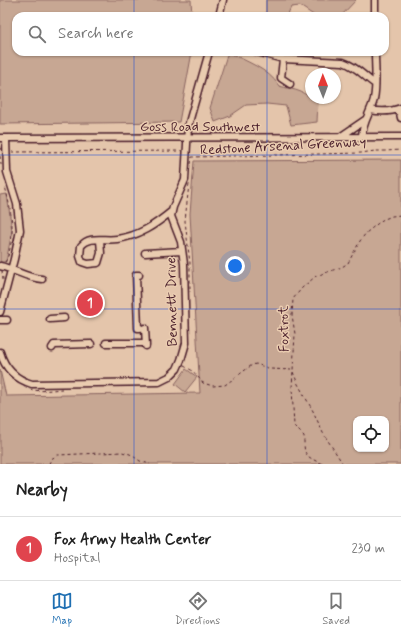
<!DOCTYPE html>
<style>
:root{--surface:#fff;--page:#f6f6f6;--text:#222;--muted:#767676;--line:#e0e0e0;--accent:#1f6fb2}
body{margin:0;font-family:Mynerve,sans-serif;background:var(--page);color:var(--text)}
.controls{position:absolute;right:12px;bottom:12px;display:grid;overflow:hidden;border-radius:8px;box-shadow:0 1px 3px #0004}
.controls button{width:36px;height:36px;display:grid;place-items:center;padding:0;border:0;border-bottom:1px solid var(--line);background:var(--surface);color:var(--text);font:20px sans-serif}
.compass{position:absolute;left:305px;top:68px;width:36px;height:36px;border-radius:50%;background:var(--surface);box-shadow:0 1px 3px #0004;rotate:359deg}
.you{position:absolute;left:235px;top:266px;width:14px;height:14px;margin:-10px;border:3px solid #fff;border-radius:50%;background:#1a73e8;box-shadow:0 0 0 6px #1a73e833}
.badge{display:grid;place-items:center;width:26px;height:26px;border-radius:50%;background:var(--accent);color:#fff;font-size:13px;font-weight:700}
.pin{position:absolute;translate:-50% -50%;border:2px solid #fff;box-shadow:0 1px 4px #0006}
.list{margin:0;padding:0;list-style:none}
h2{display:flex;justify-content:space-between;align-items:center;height:52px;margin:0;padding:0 16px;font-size:17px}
h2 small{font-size:13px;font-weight:400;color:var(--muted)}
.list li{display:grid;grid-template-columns:26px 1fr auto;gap:12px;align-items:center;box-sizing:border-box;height:64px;padding:0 16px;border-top:1px solid var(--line)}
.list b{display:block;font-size:15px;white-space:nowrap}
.list p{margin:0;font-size:13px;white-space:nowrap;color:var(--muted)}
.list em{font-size:13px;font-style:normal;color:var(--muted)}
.icon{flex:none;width:22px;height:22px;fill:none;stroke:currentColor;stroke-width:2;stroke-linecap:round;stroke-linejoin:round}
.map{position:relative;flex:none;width:401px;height:464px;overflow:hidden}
.search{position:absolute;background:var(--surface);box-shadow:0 1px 3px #0004;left:12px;right:12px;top:12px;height:44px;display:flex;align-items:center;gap:10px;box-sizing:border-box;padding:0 14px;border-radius:12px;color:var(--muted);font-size:15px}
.sheet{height:116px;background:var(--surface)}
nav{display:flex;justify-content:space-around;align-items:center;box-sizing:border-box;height:56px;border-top:1px solid var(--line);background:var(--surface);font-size:11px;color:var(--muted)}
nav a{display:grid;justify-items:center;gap:2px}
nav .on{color:var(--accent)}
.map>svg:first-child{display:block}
</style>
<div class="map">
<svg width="401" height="464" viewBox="0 0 401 464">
<rect width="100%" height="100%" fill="#e4c5ab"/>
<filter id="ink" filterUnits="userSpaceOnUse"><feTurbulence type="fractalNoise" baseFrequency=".025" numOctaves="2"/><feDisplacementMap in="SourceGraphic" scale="8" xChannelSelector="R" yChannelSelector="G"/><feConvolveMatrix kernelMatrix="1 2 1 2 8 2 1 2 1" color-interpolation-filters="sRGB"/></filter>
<g filter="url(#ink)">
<!-- green -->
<path fill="#c7a793" stroke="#88635f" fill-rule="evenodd" d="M 0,0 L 191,0 L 192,16 L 16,16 L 16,52 L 192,52 L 179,122 L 0,124 Z
M 266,0 L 356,0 L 341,16 L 315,16 L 300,6 L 291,7 L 287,16 L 266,16 Z
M 228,52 C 245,61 269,69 279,86 C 286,88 294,89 301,92 C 309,96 309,97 318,99 L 317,122 L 291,125 L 286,106 L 267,104 L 246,105 L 230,116 L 215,122 L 210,108 Z
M 401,160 L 401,464 L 0,464 L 0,370 L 6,396 L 200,393 L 190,214 L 194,161 ZM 356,419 L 386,419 L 386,449 L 356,449 Z
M 7,194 L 12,231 L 6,262 L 0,262 L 0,195 Z
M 186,369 L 197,377 L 185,392 L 175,384 Z"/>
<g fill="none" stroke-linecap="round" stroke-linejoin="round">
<!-- minor casing -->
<g stroke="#4a1f2b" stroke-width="9">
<path id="minor" d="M 375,0 L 375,16
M 219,16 L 223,0
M 257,52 L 283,59 L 343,62 C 358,67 363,76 375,84
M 283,59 L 281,78 L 290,84
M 370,110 C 380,112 391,112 401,108
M 396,110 L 400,113 L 401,118
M 340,137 L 365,120
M 362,137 C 362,123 371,112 374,99 C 377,84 375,67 375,52
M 0,138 L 401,137
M 100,240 L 101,253 L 98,263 L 88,264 L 82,262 L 80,256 L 81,246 C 90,235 104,241 117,239 C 139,236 155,225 172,211
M 145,253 L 182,251
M 0,266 C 14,269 27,278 42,279
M 139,275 L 136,275 L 138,328 L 140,328
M 0,312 L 14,259 L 20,230 L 17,204 L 7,172 L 6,138
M 50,319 L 64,318
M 0,320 L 7,320
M 145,328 L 146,346
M 106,343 L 146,343
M 52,348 L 54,345 L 91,344
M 0,352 C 5,369 15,379 32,384 L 159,382 L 169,377 L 177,369 L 181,360 L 186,343 L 184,264 L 181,242 L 171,216 L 173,207 L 185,180 L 188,126 L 209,52"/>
</g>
<!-- path -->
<path stroke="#4a1f2b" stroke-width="1" stroke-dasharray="3 3" stroke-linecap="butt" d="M 0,150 L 1,146
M 12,152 L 181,151
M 0,156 L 1,165
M 191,164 L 192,157 L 361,153 L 375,151 L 385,151 L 401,150
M 189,184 L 185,221 L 190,263 L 190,292
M 5,262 C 8,258 9,253 10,248 C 15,226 10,207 5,186
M 2,271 L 3,280
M 184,366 L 193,371 L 203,383 L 213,386 L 225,385 L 252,365 L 256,364 L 271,369 L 291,370
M 293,372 L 298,384 L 313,411 L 323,433 L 343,464
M 24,387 C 36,393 49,390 62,389
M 49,464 L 51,459 L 58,455 L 122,452 L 130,454 L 140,461 L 150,464
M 322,464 C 304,455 304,456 304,436 L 294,426 L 292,388 L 295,334 L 292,315 L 293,299 L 302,288 L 316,276 L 342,267 L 348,263 L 360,241 L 366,233 L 382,220 L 392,216 L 401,215"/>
<!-- minor -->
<use href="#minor" stroke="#eaccb0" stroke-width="6"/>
</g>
</g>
<!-- grid -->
<path fill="none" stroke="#1d4ed8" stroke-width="1" stroke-opacity="0.55" d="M 134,0 L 134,16M 267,0 L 267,16M 134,52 L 134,464M 267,52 L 267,464M 0,155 L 401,155M 0,309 L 401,309"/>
<g text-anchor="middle" stroke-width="3" stroke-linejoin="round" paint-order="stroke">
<!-- street labels -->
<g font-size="14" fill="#4a1f2b" stroke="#eaccb0">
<text x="200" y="131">Goss Road Southwest</text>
<text transform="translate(283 145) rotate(-3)" y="5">Redstone Arsenal Greenway</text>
<text transform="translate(171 302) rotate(-91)" y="5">Bennett Drive</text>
<text transform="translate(283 329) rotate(-91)" y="5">Foxtrot</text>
</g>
</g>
</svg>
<div class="controls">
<button><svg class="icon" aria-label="locate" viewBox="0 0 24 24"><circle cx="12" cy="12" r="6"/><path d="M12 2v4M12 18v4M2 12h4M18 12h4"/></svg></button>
</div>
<svg class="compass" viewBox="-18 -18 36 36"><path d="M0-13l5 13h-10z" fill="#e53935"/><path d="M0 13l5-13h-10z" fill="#767676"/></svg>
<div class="you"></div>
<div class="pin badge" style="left:90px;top:303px;background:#e0444e">1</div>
<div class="search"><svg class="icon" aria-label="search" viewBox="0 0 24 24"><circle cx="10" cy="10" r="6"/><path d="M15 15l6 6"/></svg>Search here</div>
</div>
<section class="sheet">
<h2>Nearby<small></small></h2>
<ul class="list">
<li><span class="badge" style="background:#e0444e">1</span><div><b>Fox Army Health Center</b><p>Hospital</p></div><em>230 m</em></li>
</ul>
</section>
<nav>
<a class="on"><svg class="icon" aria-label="map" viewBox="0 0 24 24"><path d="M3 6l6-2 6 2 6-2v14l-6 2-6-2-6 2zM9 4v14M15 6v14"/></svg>Map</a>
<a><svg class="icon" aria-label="directions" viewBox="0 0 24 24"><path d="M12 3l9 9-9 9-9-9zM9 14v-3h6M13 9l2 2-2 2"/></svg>Directions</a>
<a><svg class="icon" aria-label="saved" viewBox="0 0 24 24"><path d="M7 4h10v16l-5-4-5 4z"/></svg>Saved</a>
</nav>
